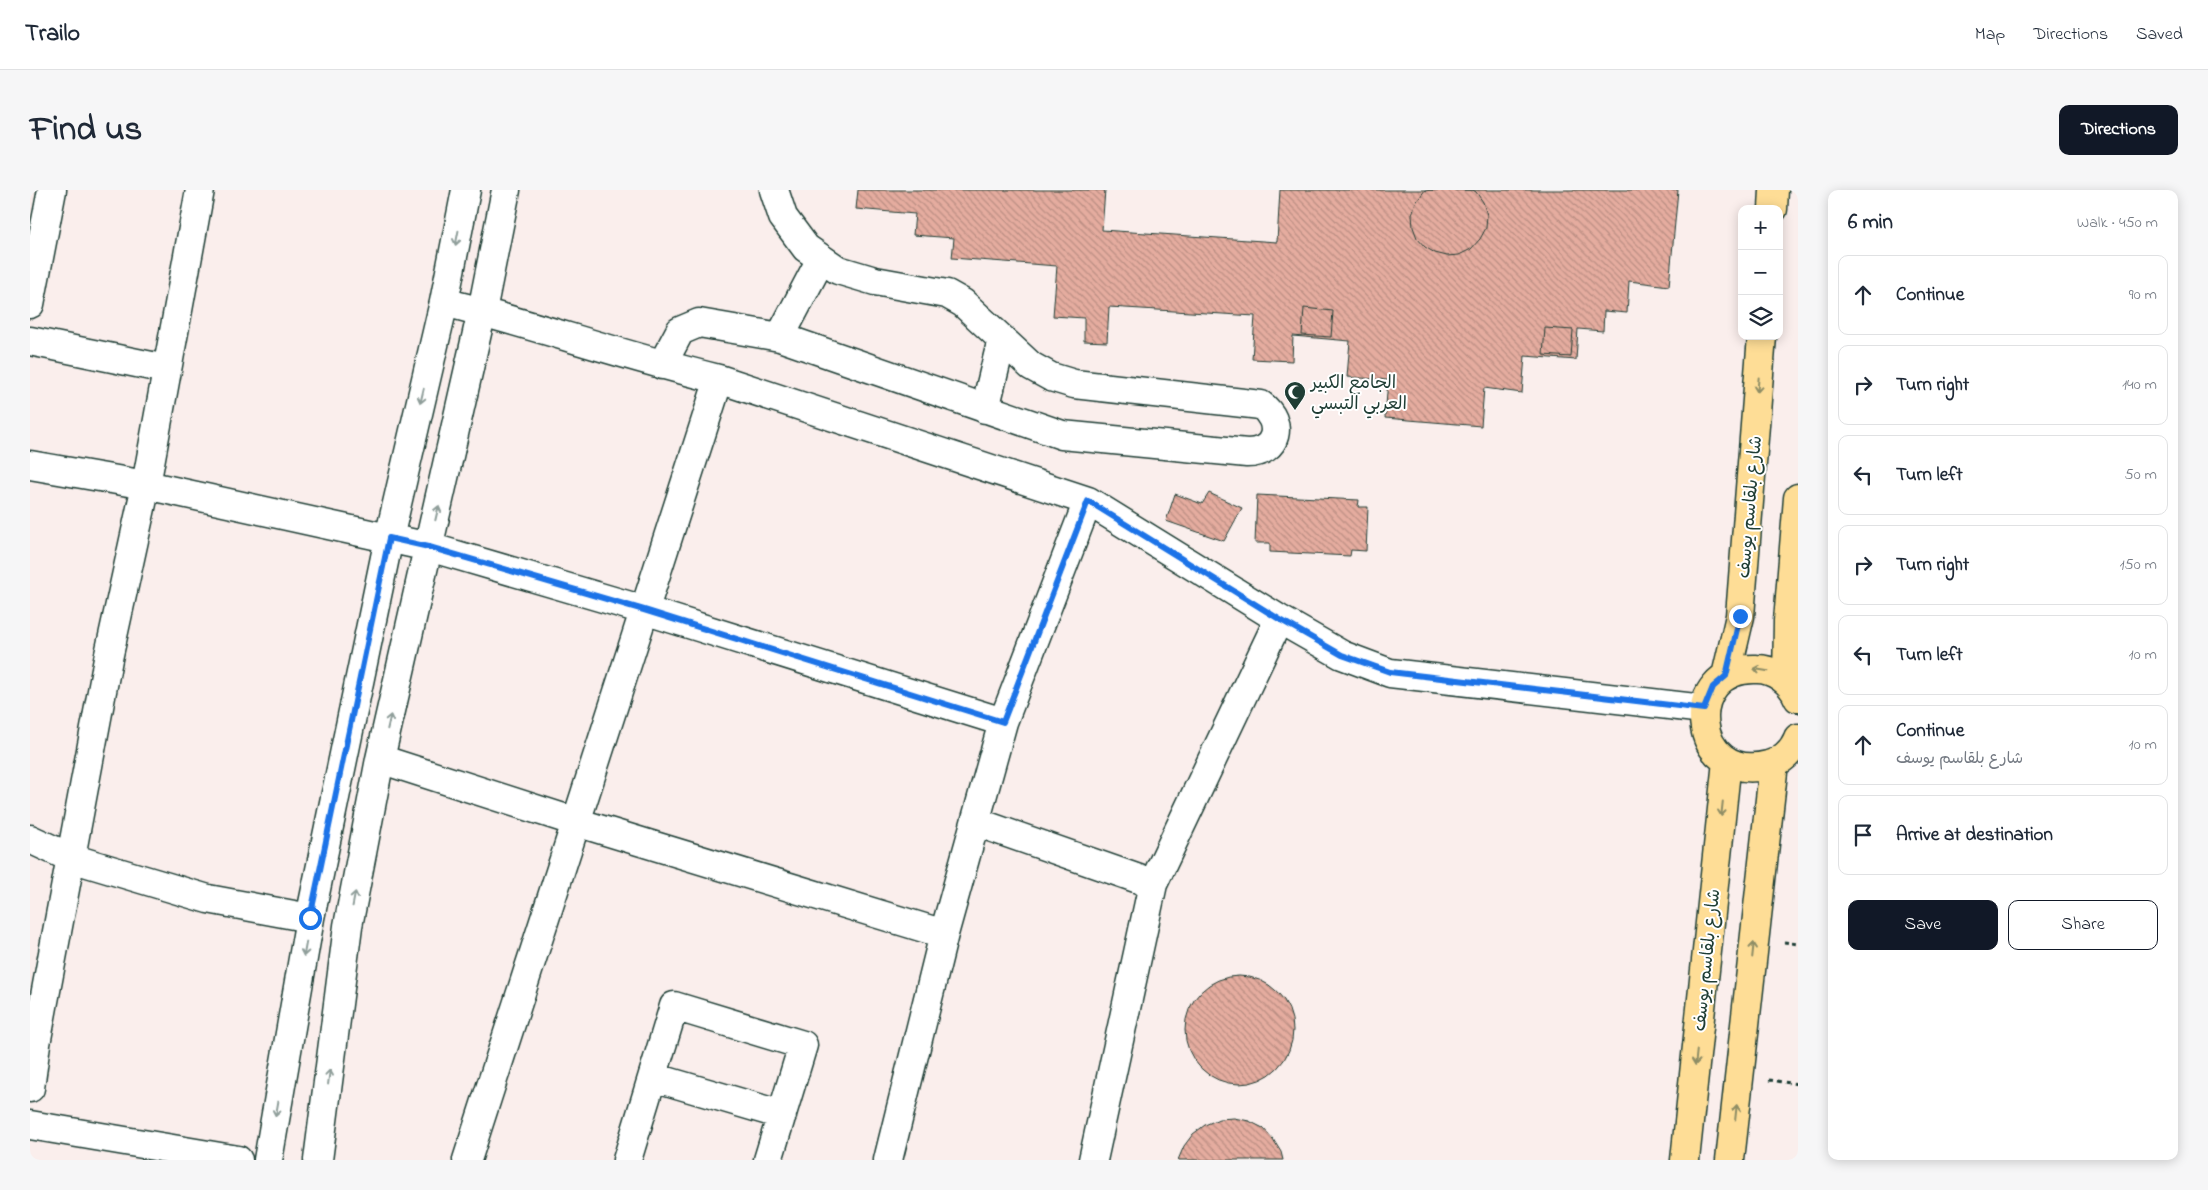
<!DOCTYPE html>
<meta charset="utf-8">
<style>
:root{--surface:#fff;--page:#f6f6f7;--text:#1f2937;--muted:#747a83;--line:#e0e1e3;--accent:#111827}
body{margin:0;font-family:"Indie Flower","Playpen Sans Arabic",sans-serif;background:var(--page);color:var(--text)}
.controls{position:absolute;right:15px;top:15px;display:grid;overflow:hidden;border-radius:10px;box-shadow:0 2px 12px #0003}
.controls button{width:45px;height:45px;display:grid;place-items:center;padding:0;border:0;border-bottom:1px solid var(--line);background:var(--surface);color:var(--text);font:25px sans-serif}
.stop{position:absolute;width:15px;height:15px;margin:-11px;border:4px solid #1a73e8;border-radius:50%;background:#fff}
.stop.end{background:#1a73e8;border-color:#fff;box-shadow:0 1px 5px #0008}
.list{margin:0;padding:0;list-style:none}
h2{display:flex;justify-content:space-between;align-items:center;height:65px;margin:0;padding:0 20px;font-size:21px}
h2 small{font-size:16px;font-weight:400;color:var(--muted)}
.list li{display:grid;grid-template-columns:32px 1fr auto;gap:15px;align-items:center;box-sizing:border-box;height:80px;margin:0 10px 10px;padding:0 10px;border:1px solid var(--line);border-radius:10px}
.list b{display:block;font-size:19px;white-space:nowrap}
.list p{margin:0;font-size:16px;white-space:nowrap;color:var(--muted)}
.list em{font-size:16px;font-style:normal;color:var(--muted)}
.actions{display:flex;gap:10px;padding:15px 20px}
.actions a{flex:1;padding:11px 0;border:1px solid var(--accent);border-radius:10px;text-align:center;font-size:18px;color:var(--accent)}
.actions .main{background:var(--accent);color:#fff}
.icon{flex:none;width:28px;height:28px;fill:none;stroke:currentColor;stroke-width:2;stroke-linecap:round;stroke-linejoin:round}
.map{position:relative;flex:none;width:1768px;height:970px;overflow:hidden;border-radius:10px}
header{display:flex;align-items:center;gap:30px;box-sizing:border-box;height:70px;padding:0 25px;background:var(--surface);border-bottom:1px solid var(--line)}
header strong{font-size:24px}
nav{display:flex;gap:28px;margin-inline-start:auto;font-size:18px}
.intro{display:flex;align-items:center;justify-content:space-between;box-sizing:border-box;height:120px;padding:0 30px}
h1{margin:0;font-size:35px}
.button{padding:12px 22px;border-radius:10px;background:var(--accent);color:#fff;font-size:18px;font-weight:700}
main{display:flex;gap:30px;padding:0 30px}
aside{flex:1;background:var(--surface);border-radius:10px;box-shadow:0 2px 12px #0003}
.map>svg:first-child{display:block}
</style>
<header>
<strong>Trailo</strong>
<nav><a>Map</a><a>Directions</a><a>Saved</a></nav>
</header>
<div class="intro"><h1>Find us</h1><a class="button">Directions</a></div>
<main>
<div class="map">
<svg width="1768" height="970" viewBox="0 0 1768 970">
<defs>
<pattern id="building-back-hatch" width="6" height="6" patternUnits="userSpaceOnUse" patternTransform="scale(1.25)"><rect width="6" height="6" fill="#e5ac9f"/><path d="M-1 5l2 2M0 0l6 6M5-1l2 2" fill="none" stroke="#b98d82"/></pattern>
</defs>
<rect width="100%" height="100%" fill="#faeeec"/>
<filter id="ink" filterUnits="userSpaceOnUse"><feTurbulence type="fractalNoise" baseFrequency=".02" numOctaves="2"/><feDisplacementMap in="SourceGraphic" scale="10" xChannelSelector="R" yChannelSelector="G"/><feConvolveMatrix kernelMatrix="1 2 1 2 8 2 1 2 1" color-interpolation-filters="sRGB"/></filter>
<g filter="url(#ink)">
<!-- building -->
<path fill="url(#building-back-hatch)" stroke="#1f3d34" d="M 828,0 L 1075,0 L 1072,40 L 1247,52 L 1250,0 L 1648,0 L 1639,96 L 1599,91 L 1597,123 L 1574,121 L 1573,141 L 1548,139 L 1546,170 L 1495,166 L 1492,203 L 1454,198 L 1451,236 L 1355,228 L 1358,190 L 1317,187 L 1320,151 L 1263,146 L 1262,171 L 1222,169 L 1225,126 L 1079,117 L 1077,152 L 1054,151 L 1054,128 L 1023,126 L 1027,76 L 922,68 L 924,48 L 883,45 L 885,24 L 826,19 Z
M 1395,0 L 1443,0 L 1446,2 L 1453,12 L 1457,25 L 1456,38 L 1450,49 L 1441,59 L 1429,65 L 1417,66 L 1405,63 L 1395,57 L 1387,48 L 1383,37 L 1382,25 L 1385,14 Z
M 1274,118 L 1303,121 L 1301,147 L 1272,145 Z
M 1515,138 L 1543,140 L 1541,167 L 1513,165 Z
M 1179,303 L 1212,318 L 1194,351 L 1136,331 L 1145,304 L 1172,314 Z
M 1227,305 L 1329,310 L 1328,317 L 1338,317 L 1336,361 L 1321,360 L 1320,366 L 1240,362 L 1240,353 L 1225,353 Z
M1155 840a54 54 0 1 1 108 0a54 54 0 1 1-108 0Z
M 1204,928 L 1219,931 L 1233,938 L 1243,949 L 1251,962 L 1253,970 L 1148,970 L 1154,956 L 1163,944 L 1175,935 L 1189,929 Z"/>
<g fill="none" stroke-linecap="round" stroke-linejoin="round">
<!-- minor casing -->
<g stroke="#1f3d34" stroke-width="31">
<path id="minor" d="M 414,112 C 506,135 596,167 689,189 L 1058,311 L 1249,429 L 1312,465 L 1360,483 L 1674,519
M 0,114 L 22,0
M 750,147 L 791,69
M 0,151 L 136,179
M 632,175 L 650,141 L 669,133 L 750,147 L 1032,245 L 1217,263 C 1248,263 1254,232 1231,215 L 1044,194 L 1021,187 L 1001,176 L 933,113 L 917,104 L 845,91 L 808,80 L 776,58 L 753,27 L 744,0
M 955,219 L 972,149
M 0,275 L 116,295 L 399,357 L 614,420 L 973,532
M 350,569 L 546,632 L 914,744
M 946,632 L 1123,694
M 0,649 L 41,668 L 178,709 L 280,728
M 623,887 L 752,925
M 0,898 L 6,854 L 78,469 L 116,295 L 170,0
M 0,935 L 208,970
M 238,970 L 280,728 L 359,348 L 414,112 L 436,0
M 288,970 L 318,736 L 350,569 L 452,121 L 476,0
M 437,970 L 689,189
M 597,970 L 644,816 L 773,855 L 738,970
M 858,970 L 914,744 L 973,532 L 1058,311
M 1063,970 L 1123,694 L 1249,429"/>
</g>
<!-- major casing -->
<g stroke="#1f3d34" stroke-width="31">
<path id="major" d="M 1743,19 L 1744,0
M 1696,486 L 1710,426 L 1732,146
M 1757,492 L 1758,431 L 1768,308
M 1768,508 C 1762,492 1744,479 1727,479 C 1649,476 1661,595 1738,575 C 1751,572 1763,561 1768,548
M 1655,970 L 1697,571
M 1700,970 L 1744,573"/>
</g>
<!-- path -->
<path stroke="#1f3d34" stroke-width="3" stroke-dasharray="4 4" stroke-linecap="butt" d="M 1754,752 L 1768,754
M 1739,890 L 1768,894"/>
<!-- minor -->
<use href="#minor" stroke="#fff" stroke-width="28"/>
<!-- major -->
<use href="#major" stroke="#fedd96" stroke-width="28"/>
</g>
<!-- one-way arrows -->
<defs><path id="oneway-shaft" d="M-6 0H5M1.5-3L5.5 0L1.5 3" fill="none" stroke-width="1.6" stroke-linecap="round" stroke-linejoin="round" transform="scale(1.25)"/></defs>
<g stroke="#8f9e9a">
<use href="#oneway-shaft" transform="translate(427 48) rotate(101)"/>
<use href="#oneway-shaft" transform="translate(392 206) rotate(103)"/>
<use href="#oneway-shaft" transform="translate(407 323) rotate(-77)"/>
<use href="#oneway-shaft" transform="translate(359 532) rotate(-77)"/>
<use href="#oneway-shaft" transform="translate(324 709) rotate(-79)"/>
<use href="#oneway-shaft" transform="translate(275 759) rotate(100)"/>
<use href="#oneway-shaft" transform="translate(299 887) rotate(-83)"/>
<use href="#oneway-shaft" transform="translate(247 919) rotate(100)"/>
</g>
<g stroke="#8e8d65">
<use href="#oneway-shaft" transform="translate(1728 195) rotate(95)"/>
<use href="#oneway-shaft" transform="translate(1731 480) rotate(-170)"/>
<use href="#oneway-shaft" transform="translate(1692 619) rotate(96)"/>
<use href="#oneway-shaft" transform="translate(1723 760) rotate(-84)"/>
<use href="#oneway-shaft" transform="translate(1666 868) rotate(96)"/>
<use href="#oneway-shaft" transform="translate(1706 922) rotate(-84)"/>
</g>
</g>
<g fill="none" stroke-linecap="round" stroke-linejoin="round" filter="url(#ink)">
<!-- route -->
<path stroke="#1a73e8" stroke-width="6" d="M 280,728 L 359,348 L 399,357 L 614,420 L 973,532 L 1058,311 L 1249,429 L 1312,465 L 1360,482 L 1674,519 L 1683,497 L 1696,486 L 1710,426"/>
</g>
<!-- icons -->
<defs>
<g id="mosque-pin" transform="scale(1.125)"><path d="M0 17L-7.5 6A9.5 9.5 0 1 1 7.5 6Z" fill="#1f3d34" stroke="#fff"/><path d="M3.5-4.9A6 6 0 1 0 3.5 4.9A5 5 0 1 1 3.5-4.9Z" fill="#fff"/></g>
</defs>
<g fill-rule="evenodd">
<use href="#mosque-pin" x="1265" y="202"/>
</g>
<g text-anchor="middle" stroke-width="4" stroke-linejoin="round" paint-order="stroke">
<!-- poi labels -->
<g font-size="18" fill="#1f3d34" stroke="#fff" text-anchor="start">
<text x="1281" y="198">الجامع الكبير<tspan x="1281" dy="21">العربي التبسي</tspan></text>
</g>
<!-- street labels -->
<g font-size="18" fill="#1f3d34" stroke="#fff">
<text transform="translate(1719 317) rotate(-85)" y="6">شارع بلقاسم يوسف</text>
<text transform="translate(1676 770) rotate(-84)" y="6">شارع بلقاسم يوسف</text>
</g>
</g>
</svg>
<div class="controls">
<button>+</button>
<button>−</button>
<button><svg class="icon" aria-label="layers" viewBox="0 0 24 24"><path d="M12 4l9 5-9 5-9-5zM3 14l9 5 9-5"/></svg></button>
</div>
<div class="stop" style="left:280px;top:728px"></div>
<div class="stop end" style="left:1710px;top:426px"></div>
</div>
<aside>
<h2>6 min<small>Walk · 450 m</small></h2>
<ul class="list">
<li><svg class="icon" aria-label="ahead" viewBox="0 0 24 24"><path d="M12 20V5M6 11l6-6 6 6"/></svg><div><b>Continue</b></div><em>90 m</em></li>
<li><svg class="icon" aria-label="right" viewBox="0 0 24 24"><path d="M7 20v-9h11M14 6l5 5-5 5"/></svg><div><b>Turn right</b></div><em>140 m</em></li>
<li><svg class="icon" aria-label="left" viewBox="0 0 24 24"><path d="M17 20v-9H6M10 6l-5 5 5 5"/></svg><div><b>Turn left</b></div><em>50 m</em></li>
<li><svg class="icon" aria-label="right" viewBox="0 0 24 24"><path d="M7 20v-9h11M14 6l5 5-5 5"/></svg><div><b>Turn right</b></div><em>150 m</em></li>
<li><svg class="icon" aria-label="left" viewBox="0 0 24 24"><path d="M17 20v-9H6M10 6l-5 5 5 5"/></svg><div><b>Turn left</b></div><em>10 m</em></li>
<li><svg class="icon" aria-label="ahead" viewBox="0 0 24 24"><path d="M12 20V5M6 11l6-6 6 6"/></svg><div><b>Continue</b><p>شارع بلقاسم يوسف</p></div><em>10 m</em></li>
<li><svg class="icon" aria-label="arrive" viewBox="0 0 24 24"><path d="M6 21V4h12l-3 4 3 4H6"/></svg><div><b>Arrive at destination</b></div></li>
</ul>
<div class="actions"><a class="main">Save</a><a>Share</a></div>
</aside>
</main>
